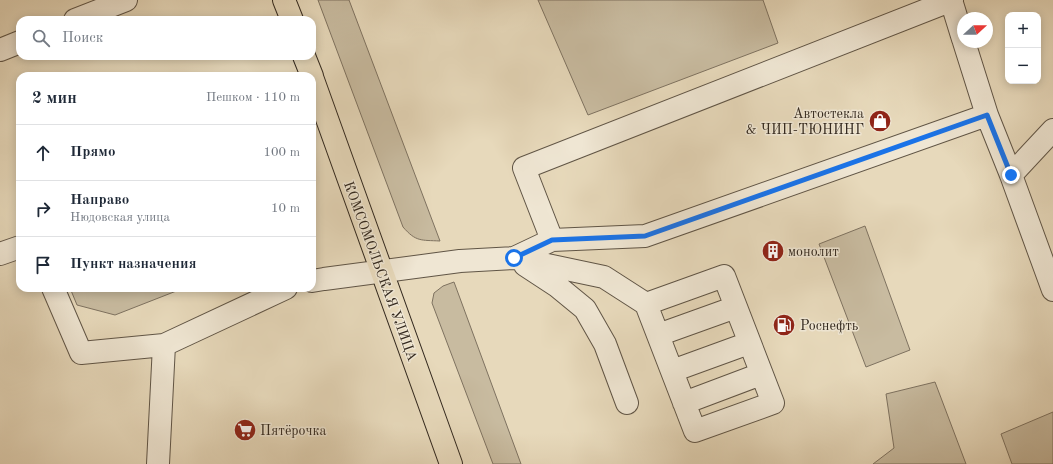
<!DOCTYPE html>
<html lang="ru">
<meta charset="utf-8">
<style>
:root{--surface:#fff;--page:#f2f2f3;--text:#1f2937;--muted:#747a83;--line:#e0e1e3}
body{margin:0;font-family:"Old Standard TT",serif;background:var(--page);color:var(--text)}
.controls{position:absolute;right:12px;top:12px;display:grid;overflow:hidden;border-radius:8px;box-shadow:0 2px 10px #0003}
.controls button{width:36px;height:36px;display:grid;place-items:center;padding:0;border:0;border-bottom:1px solid var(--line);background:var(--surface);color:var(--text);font:20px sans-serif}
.compass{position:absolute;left:957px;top:12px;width:36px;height:36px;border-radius:50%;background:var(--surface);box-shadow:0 2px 10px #0003;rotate:69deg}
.stop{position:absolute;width:12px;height:12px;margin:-9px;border:3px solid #1a73e8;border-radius:50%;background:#fff}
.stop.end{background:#1a73e8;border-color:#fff;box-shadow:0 1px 4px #0008}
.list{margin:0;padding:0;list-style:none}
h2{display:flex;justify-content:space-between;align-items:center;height:52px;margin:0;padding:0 16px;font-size:17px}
h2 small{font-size:13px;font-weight:400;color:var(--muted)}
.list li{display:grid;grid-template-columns:26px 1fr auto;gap:12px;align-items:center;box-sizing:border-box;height:56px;padding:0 16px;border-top:1px solid var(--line)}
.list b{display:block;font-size:15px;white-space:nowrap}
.list p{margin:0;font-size:13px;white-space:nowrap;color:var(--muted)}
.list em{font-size:13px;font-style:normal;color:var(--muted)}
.icon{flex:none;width:22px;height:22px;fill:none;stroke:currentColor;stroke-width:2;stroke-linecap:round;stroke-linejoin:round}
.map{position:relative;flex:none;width:1053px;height:464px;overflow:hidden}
.search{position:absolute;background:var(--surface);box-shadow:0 2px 10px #0003;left:16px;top:16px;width:300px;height:44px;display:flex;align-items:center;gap:10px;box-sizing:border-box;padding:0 14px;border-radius:12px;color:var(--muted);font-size:15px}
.panel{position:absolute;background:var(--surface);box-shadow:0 2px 10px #0003;left:16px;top:72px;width:300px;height:220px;border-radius:12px}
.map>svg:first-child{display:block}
</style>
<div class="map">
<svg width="1053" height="464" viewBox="0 0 1053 464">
<rect width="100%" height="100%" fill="#e7d9bb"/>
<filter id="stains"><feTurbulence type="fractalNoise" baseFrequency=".005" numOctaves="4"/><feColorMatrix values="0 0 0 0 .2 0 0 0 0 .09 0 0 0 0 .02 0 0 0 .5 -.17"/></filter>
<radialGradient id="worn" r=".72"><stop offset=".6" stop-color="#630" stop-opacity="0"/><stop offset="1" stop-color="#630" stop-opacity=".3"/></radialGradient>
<!-- green -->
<path fill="#c8bba0" stroke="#7e7260" d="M 318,0 L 349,0 L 440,241 C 421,240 416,242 403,227 Z
M 538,0 L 763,0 L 778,43 L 588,115 Z
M 865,226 L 910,350 L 866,367 L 819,244 Z
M 454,282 L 521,464 L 493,464 L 432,303 L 434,293 L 443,286 Z
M 70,288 L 184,288 L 115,315 L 77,305 Z
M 935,382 L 966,464 L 873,464 L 894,448 L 886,394 Z
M 1053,412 L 1053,464 L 1012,464 L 1001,434 Z"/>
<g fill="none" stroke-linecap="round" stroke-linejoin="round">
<!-- minor casing -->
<g stroke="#605546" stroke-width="24">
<path id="minor" d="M 951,0 L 963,39
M 75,20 L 126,0
M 964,42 L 987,115 L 1011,175 L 1053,290
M 0,50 L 20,42
M 1011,175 L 1053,130
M 552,240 L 524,168 L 952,0
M 0,254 L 20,247
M 514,258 L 552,240 L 645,236 L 987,115
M 525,265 L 557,286 L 585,309 L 605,344 L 627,403
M 312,281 L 324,279 L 460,261 L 514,258 L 604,277 L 646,304 L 695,431 L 773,403 L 724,276 L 646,304
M 53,288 L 81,353 L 164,345
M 658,335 L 736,307
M 672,371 L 749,343
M 684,403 L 761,374
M 158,464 L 164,345 L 286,288"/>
</g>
<!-- major casing -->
<g stroke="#33291f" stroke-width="24">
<path id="major" d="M 284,0 L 292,20
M 304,56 L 312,76
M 312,77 L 451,464"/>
</g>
<!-- minor -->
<use href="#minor" stroke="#efe6d3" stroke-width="22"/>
<!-- major -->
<use href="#major" stroke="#e7d9bb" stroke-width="22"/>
</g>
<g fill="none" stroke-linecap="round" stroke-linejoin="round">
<!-- route -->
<path stroke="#1a73e8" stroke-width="5" d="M 514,258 L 552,240 L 645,236 L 987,115 L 1011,175"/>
</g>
<!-- icons -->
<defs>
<g id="shop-disc" transform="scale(1.15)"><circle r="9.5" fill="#8f2418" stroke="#efe6d3"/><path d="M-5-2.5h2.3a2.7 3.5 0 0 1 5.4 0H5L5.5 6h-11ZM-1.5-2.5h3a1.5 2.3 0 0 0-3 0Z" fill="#fff"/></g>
<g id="building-disc" transform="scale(1.15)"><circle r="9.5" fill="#8f2418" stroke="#efe6d3"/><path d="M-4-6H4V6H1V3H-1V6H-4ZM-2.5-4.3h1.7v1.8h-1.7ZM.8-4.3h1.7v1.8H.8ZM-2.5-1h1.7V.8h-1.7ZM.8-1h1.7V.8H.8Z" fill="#fff"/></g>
<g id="fuel-disc" transform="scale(1.15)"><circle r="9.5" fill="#8f2418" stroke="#efe6d3"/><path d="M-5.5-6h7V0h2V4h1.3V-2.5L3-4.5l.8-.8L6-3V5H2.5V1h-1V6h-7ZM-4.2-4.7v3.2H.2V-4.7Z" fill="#fff"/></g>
<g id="supermarket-disc" transform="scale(1.15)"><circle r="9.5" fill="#8f2418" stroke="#efe6d3"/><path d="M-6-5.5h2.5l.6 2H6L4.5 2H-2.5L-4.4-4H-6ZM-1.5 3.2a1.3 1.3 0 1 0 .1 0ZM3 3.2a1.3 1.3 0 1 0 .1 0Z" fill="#fff"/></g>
</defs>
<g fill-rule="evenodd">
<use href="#shop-disc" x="880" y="121"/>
<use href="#building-disc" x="773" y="251"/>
<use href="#fuel-disc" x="784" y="325"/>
<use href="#supermarket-disc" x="245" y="430"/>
</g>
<g text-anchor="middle" stroke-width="3" stroke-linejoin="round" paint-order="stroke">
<!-- poi labels -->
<g font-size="14" fill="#33291f" stroke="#efe6d3" text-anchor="start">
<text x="864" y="118" text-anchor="end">Автостекла<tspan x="864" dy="16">&amp; ЧИП-ТЮНИНГ</tspan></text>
<text x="788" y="256">монолит</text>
<text x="800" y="330">Роснефть</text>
<text x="260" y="435">Пятёрочка</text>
</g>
<!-- street labels -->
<g font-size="14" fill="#33291f" stroke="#efe6d3">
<text transform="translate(381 271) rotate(70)" y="5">КОМСОМОЛЬСКАЯ УЛИЦА</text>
</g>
</g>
<rect width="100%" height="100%" filter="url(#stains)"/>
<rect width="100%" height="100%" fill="url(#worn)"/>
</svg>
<div class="controls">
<button>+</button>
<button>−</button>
</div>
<svg class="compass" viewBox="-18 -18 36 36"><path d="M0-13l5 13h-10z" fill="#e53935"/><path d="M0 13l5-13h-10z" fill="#747a83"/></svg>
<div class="stop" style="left:514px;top:258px"></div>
<div class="stop end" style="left:1011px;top:175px"></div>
<div class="search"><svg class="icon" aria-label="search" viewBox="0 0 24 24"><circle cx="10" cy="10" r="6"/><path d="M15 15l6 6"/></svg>Поиск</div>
<section class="panel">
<h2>2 мин<small>Пешком · 110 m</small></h2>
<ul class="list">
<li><svg class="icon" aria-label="ahead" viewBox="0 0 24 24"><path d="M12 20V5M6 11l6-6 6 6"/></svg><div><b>Прямо</b></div><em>100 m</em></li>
<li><svg class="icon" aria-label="right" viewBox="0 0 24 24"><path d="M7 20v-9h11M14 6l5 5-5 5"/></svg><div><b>Направо</b><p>Нюдовская улица</p></div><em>10 m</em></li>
<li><svg class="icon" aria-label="arrive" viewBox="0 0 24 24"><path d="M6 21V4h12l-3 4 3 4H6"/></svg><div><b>Пункт назначения</b></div></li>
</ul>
</section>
</div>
